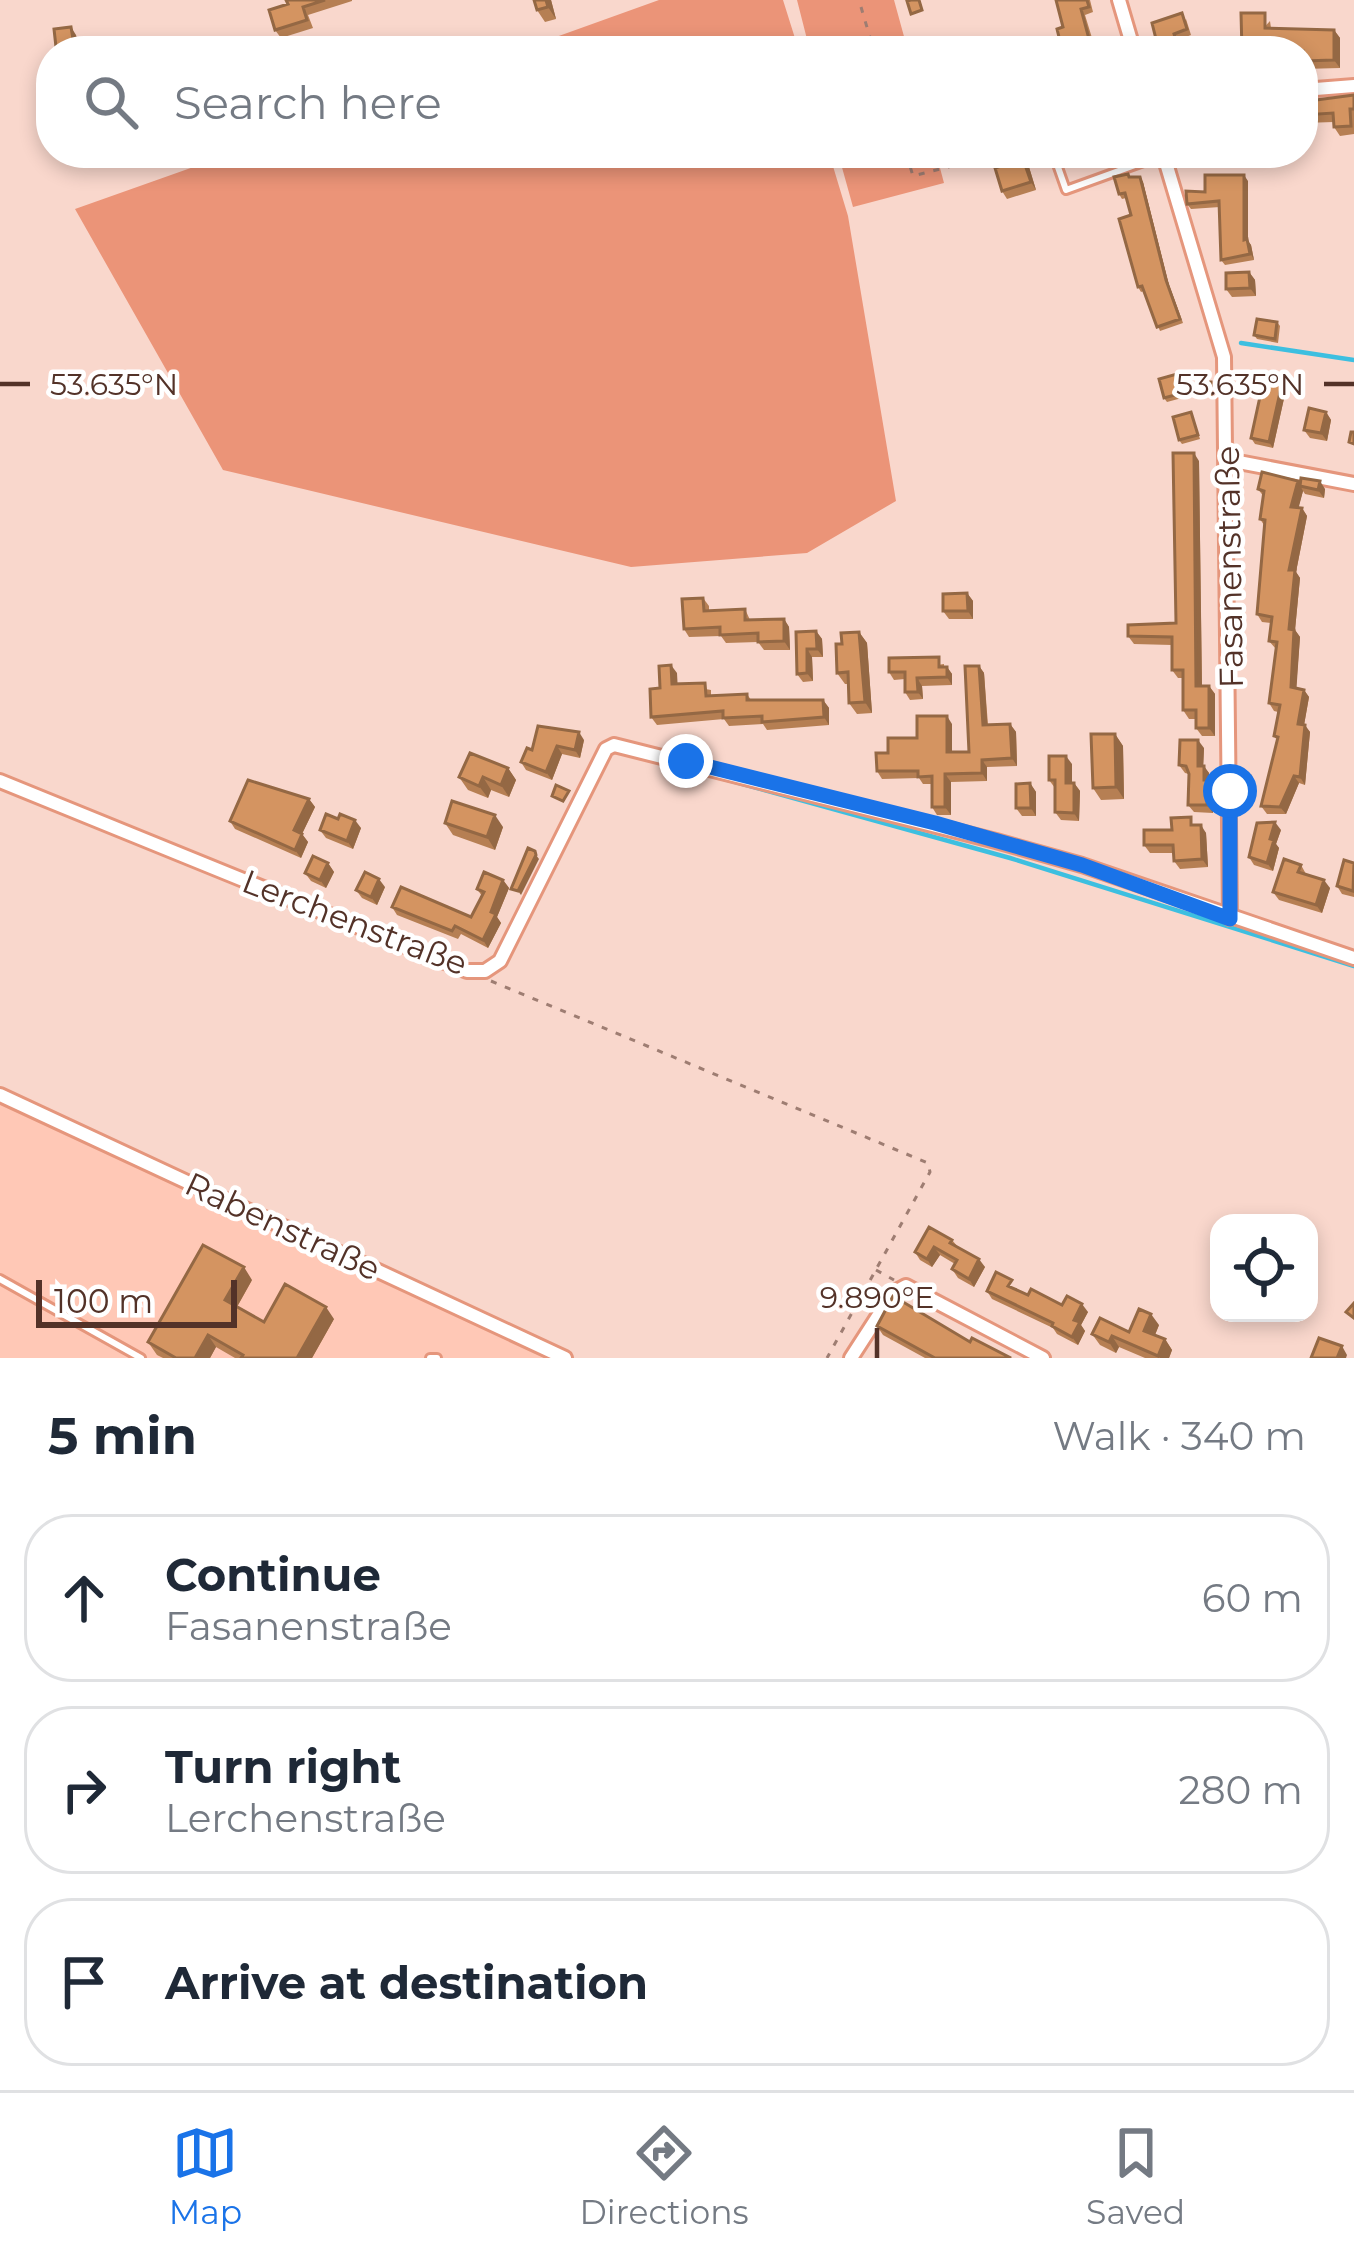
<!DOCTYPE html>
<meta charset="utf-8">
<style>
:root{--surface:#fff;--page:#f6f6f7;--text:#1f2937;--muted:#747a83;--line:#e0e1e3;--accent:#1a73e8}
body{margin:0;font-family:Montserrat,sans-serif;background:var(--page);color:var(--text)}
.controls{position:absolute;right:36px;bottom:36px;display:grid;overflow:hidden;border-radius:24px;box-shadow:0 6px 18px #0003}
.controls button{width:108px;height:108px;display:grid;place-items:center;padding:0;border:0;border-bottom:3px solid var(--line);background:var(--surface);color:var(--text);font:60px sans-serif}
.scale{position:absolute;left:36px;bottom:30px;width:201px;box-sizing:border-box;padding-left:12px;border:6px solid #533228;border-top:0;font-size:33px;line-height:42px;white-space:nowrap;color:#533228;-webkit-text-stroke:9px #fff;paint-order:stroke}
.stop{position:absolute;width:36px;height:36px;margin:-27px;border:9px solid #1a73e8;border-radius:50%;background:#fff}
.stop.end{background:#1a73e8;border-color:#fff;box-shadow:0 3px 12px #0008}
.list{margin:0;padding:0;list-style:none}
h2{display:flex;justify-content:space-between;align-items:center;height:156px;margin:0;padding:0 48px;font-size:51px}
h2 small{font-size:39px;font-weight:400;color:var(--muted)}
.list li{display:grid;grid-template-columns:78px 1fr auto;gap:36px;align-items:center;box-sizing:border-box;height:168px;margin:0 24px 24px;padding:0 24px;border:3px solid var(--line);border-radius:48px}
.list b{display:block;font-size:45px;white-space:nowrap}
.list p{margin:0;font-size:39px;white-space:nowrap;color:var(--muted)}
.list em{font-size:39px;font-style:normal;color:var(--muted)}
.icon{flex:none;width:66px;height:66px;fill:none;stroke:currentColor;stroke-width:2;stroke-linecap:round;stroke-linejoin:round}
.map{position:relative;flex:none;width:1354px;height:1358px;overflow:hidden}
.search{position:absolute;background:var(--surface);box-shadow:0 6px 18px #0003;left:36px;right:36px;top:36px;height:132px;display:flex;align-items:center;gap:30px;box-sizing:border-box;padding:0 42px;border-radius:48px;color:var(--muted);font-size:45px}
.sheet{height:732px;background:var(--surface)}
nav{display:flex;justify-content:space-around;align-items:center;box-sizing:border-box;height:168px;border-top:3px solid var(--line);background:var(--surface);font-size:33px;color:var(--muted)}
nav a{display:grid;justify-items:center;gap:6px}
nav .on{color:var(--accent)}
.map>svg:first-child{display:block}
</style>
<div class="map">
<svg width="1354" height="1358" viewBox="0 0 1354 1358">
<rect width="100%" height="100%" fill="#f9d7cc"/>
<!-- built -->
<path fill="#ffc8b6" d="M 0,1102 L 554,1358 L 0,1358 Z"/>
<!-- green -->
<path fill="#eb9478" d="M 659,0 L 783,0 L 799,51 L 517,51 Z
M 797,0 L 894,0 L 908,51 L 810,51 Z
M 233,153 L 829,153 L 848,216 L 896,501 L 807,553 L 631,567 L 223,470 L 75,209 Z
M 838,153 L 936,153 L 944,183 L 853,207 Z"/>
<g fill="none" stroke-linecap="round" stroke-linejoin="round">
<!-- stream -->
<path stroke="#3dbfe0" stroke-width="4.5" d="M 1241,343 L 1354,360
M 706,774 L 1010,858 L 1354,966"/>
<!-- lane casing -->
<g stroke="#e5967c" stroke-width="12">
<path id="lane" d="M 1053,153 L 1066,190 L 1160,156
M 983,158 L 1003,153
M 0,1279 L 141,1358
M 430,1358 L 437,1358"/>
</g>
<!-- street casing -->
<g stroke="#e5967c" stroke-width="18">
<path id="street" d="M 1119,0 L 1134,51
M 1303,90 L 1354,86
M 1163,153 L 1224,357 L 1230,918
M 1228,460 L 1354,484
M 0,781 L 467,971 L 485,971 L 500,961 L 606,749 L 614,745 L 996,841 L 1082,865 L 1354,958
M 0,1095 L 565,1358
M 851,1358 L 893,1293 L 906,1286 L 1043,1358"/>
</g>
<!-- path -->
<path stroke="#9e7d72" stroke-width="3" stroke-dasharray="6 9" stroke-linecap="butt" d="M 861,7 L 874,51
M 906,153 L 913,176 L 975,160
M 491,981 L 928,1163 L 930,1172 L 827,1358
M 876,1270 L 894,1280"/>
<!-- lane -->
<use href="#lane" stroke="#fff" stroke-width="6"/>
<!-- street -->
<use href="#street" stroke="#fff" stroke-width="12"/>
</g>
<!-- wall -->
<path fill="#b67f53" d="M 286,0 L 352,0 L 352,1 L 308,15 L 313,28 L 281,38 L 275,30 L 288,4 Z
M 534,0 L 551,0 L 556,19 L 545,22 L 537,10 Z
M 1056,0 L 1090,0 L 1093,12 L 1085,15 L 1092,38 L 1094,38 L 1098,43 L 1100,51 L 1063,51 L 1057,29 L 1063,27 Z
M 1186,19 L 1191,35 L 1178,40 L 1159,51 Z
M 1270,21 L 1271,28 L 1334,30 L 1340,38 L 1340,68 L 1303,69 L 1303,51 L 1242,51 Z
M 76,35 L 79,51 L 59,51 L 56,47 Z
M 1354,95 L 1354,134 L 1340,136 L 1334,127 L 1334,122 L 1303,123 L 1303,96 L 1319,100 Z
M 1104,153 L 1133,153 L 1109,160 Z
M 1241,153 L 1241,156 L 1197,162 L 1191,154 Z
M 1023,159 L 1029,167 L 1036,190 L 1007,199 L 1002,191 Z
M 1128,174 L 1131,177 L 1140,177 L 1143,182 L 1169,285 L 1183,323 L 1160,331 L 1144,291 L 1141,292 L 1138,287 L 1131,215 L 1126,198 L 1122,199 L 1119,194 Z
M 1248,181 L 1248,241 L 1251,245 L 1254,260 L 1225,265 L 1221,260 L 1220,207 L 1191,209 L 1187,204 L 1205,192 Z
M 1249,272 L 1255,280 L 1256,296 L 1232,297 L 1226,289 Z
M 1277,322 L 1280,326 L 1278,343 L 1257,339 L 1254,335 Z
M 1187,376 L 1193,395 L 1167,402 L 1164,398 Z
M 1283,379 L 1287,385 L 1273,448 L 1255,444 L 1251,438 L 1260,394 L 1258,391 Z
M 1191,412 L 1200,439 L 1182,444 L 1179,440 Z
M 1326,412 L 1331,420 L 1327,441 L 1310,438 L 1304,430 Z
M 1199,461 L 1202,686 L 1209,686 L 1215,694 L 1215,736 L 1202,736 L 1196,728 L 1196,719 L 1189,719 L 1183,710 L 1183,678 L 1178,678 L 1172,670 L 1172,645 L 1134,644 L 1128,636 L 1176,623 Z
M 1298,481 L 1300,484 L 1325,489 L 1324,498 L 1305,494 L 1303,491 L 1298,508 L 1302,508 L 1307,516 L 1296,572 L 1300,578 L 1295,630 L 1300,637 L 1296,688 L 1304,690 L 1309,697 L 1304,725 L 1310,732 L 1305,785 L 1299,783 L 1286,814 L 1267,814 L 1261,806 L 1277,740 L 1274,736 L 1278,712 L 1274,711 L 1269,703 L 1276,649 L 1269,641 L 1271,623 L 1262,622 L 1257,614 L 1264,525 L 1260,519 L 1264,497 L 1258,489 Z
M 967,593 L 973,601 L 973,619 L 949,619 L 943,611 Z
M 703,598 L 709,606 L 709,611 L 745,609 L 750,620 L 784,619 L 789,627 L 790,650 L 764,650 L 758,642 L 726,643 L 721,636 L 689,637 L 684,629 Z
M 816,631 L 822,639 L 823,657 L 812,657 L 813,681 L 803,682 L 797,674 L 796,632 Z
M 859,632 L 867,643 L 872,713 L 857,714 L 849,703 L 848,684 L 845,684 L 837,673 L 842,644 Z
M 944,664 L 944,667 L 947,667 L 952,674 L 952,685 L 922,686 L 923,699 L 910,700 L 905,692 L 905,679 L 894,680 L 889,672 Z
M 979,666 L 984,673 L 988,725 L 1010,724 L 1016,732 L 1017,766 L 987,767 L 987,781 L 951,782 L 951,815 L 937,815 L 932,807 L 932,784 L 923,784 L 919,778 L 882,779 L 877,771 L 888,753 L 917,738 L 952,724 L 952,752 L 969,752 Z
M 677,673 L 677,684 L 711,690 L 711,695 L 747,694 L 751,700 L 823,700 L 829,708 L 829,725 L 767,730 L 763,724 L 729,726 L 724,719 L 657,725 L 651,717 L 660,688 Z
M 1115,734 L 1123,746 L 1124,799 L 1101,800 L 1093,788 Z
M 584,740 L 580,758 L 562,754 L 552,780 L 526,770 L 521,762 L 532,750 Z
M 1204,748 L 1203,766 L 1209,773 L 1209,782 L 1213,787 L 1213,813 L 1194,812 L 1188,805 L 1189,774 L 1185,773 L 1179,765 Z
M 1072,764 L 1072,783 L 1074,783 L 1080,791 L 1079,821 L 1061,820 L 1055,812 L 1055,788 L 1049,780 Z
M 508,768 L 516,780 L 509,797 L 491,790 L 488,798 L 468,790 L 459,777 Z
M 1030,783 L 1036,792 L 1036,816 L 1022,816 L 1016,808 Z
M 309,799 L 315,807 L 302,834 L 308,842 L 301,858 L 235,829 L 230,821 Z
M 338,819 L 361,828 L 353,849 L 326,838 L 320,830 Z
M 445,823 L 503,827 L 495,850 L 453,835 Z
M 1196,825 L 1206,833 L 1208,867 L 1180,869 L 1174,861 L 1174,853 L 1150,853 L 1144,845 L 1172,830 Z
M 1281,830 L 1276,844 L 1279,848 L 1273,871 L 1254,865 L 1249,857 Z
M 328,863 L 334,872 L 326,888 L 311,881 L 305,873 Z
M 1354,863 L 1354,897 L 1342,894 L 1337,886 Z
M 1301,865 L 1306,874 L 1330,888 L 1322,913 L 1279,900 L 1273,892 Z
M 503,880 L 509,888 L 497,917 L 501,923 L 488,948 L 461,934 L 458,939 L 397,915 L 392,907 L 471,917 L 482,896 L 477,889 Z
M 385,887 L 377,905 L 362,898 L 356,890 Z
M 952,1240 L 958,1247 L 985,1267 L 974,1287 L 958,1278 L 952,1269 L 955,1264 L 940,1255 L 932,1267 L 920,1260 L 915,1252 Z
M 252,1280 L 237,1307 L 264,1322 L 334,1319 L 312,1358 L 235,1358 L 216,1347 L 210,1358 L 163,1358 L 157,1355 L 148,1342 Z
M 1017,1288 L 1016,1290 L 1028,1295 L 1088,1312 L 1081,1325 L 1085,1331 L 1078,1345 L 1057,1334 L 1053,1328 L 992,1299 L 987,1291 Z
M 1159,1325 L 1155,1335 L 1165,1339 L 1172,1350 L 1169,1358 L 1145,1358 L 1119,1347 L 1116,1353 L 1100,1345 L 1092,1334 L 1129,1332 Z
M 877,1326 L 970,1342 L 1011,1358 L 925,1358 L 883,1335 Z"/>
<!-- shaded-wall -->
<path fill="#946844" d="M 546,0 L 551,0 L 556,19 L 548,7 Z
M 71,27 L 76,35 L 79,51 L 74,45 Z
M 1334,30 L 1340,38 L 1340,68 L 1334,60 Z
M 1023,159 L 1029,167 L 1036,190 L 1031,182 Z
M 1244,175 L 1248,181 L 1248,241 L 1251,245 L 1254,260 L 1244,240 Z
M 1140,177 L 1143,182 L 1169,285 L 1183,323 L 1166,280 Z
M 1249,272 L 1255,280 L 1256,296 L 1250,288 Z
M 1283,379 L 1287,385 L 1273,448 L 1269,442 Z
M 1326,412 L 1331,420 L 1327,441 L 1321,433 Z
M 1194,453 L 1199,461 L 1202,694 L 1196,686 Z
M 1298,481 L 1303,491 L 1297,514 L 1291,507 Z
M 1320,481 L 1325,489 L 1324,498 L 1318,490 Z
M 1302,508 L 1307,516 L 1296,572 L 1300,578 L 1295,630 L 1300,637 L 1296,695 L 1291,687 L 1289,570 Z
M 967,593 L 973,601 L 973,619 L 968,611 Z
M 784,619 L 789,627 L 790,650 L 784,641 Z
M 816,631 L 822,639 L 823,657 L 817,649 Z
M 859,632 L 867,643 L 872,713 L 865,702 Z
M 807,649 L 812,657 L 813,681 L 807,673 Z
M 671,665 L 677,673 L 678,692 L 672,684 Z
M 979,666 L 984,673 L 988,733 L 983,725 Z
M 947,667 L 952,674 L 952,685 L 947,677 Z
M 917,678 L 922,686 L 923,699 L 918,692 Z
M 1209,686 L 1215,694 L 1215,736 L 1209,728 Z
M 1304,690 L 1309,697 L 1303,731 L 1298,724 Z
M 823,700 L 829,708 L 829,725 L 824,717 Z
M 947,716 L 952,724 L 952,760 L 947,752 Z
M 1010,724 L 1016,732 L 1017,766 L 1012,758 Z
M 1305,725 L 1310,732 L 1305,785 L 1300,777 Z
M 579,732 L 584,740 L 580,758 L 575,750 Z
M 1115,734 L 1123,746 L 1124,799 L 1116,787 Z
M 1198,740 L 1204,748 L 1203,773 L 1198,766 Z
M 557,746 L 562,754 L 552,780 L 546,772 Z
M 1066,756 L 1072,764 L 1072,791 L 1066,783 Z
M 982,760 L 987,767 L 987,781 L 982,773 Z
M 1204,766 L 1209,773 L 1209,782 L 1213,787 L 1213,813 L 1207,805 Z
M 508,768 L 516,780 L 509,797 L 501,785 Z
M 945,774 L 951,782 L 951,815 L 945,807 Z
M 1294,776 L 1299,783 L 1286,814 L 1280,807 Z
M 483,777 L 491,790 L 488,798 L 479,786 Z
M 1030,783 L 1036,792 L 1036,816 L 1031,808 Z
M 1074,783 L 1080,791 L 1079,821 L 1074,813 Z
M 309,799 L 315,807 L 300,838 L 294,830 Z
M 495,815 L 503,827 L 495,850 L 487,837 Z
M 355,820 L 361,828 L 353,849 L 347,841 Z
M 1275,822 L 1281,830 L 1276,844 L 1279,848 L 1273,871 L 1267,863 L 1270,839 Z
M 1201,825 L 1206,833 L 1208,867 L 1202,859 Z
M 302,834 L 308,842 L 301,858 L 295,850 Z
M 536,855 L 539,859 L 521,895 L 518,891 Z
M 328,863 L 334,872 L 326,888 L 320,880 Z
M 379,879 L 385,887 L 377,905 L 371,897 Z
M 503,880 L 509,888 L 497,917 L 501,923 L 488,948 L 483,940 L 491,912 Z
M 1324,880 L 1330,888 L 1322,913 L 1316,905 Z
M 934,1247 L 940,1255 L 932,1267 L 927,1259 Z
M 979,1259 L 985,1267 L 974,1287 L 969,1279 Z
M 244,1267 L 252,1280 L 234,1312 L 225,1300 Z
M 1082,1304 L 1088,1312 L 1081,1325 L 1085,1331 L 1078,1345 L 1072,1337 L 1074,1320 Z
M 326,1307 L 334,1319 L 312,1358 L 297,1358 Z
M 1151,1314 L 1159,1325 L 1152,1342 L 1144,1331 Z
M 208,1335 L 216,1347 L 210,1358 L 195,1358 Z
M 1112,1336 L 1119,1347 L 1116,1353 L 1109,1342 Z
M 1165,1339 L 1172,1350 L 1169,1358 L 1160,1358 L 1158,1356 Z
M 1342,1346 L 1347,1355 L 1346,1358 L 1337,1358 Z"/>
<!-- building -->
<path fill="#d49461" stroke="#946844" stroke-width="3" d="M 286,0 L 325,0 L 303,7 L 307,20 L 275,30 L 269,10 L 288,4 Z
M 534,0 L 546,0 L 548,7 L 537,10 Z
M 911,0 L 919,0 L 922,10 L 911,14 L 907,1 Z
M 1056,0 L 1087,0 L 1089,7 L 1081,9 L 1089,39 L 1094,38 L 1098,51 L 1074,51 L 1073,47 L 1062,49 L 1057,29 L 1063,27 Z
M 1182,13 L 1187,29 L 1174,34 L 1179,51 L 1159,51 L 1152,23 Z
M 1241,13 L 1265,13 L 1265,28 L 1334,30 L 1334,60 L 1303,61 L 1303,51 L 1242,51 Z
M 71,27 L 74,45 L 56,47 L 54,29 Z
M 1354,95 L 1354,109 L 1350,109 L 1351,126 L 1334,127 L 1333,113 L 1303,115 L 1303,96 L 1316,96 L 1316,100 Z
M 1023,159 L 1031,182 L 1002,191 L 995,168 Z
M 1128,174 L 1129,177 L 1140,177 L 1166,280 L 1180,319 L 1157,327 L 1142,286 L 1138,287 L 1119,219 L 1131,215 L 1125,193 L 1119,194 L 1114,177 Z
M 1205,175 L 1244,175 L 1244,240 L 1247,239 L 1250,254 L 1221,260 L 1219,201 L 1187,204 L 1186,191 L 1205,192 Z
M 1249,272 L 1250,288 L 1226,289 L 1226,273 Z
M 1257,319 L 1277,322 L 1275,339 L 1254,335 Z
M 1184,372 L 1190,391 L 1164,398 L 1159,379 Z
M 1263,374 L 1283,379 L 1269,442 L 1251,438 L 1261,392 L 1258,391 Z
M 1199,382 L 1211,382 L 1211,395 L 1199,395 Z
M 1309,408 L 1326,412 L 1321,433 L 1304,430 Z
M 1191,412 L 1198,435 L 1179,440 L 1173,417 Z
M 1351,432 L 1354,432 L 1354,444 L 1349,442 Z
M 1173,453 L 1194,453 L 1196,686 L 1209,686 L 1209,728 L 1196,728 L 1196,710 L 1183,710 L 1183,670 L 1172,670 L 1172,637 L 1128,636 L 1128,625 L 1176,623 Z
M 1262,472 L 1298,481 L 1291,507 L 1302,508 L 1289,570 L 1295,570 L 1289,629 L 1294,630 L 1291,687 L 1304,690 L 1298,724 L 1305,725 L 1300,777 L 1294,776 L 1280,807 L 1261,806 L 1278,737 L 1274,736 L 1280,705 L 1269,703 L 1277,642 L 1269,641 L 1272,617 L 1257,614 L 1265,520 L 1260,519 L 1264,491 L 1258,489 Z
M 1301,478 L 1320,481 L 1318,490 L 1300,486 Z
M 967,593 L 968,611 L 943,611 L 943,594 Z
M 703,598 L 704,611 L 745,609 L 745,620 L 784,619 L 784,641 L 758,642 L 758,633 L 720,635 L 720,627 L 684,629 L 682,599 Z
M 816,631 L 817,649 L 807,649 L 807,673 L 797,674 L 796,632 Z
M 859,632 L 865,702 L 849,703 L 848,672 L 837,673 L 836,644 L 842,644 L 841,633 Z
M 939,657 L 939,667 L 947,667 L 947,677 L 917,678 L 918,692 L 905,692 L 905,672 L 889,672 L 889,658 Z
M 671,665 L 672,684 L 705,683 L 706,696 L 747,694 L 747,700 L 823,700 L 824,717 L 762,722 L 762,716 L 723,718 L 723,711 L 651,717 L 650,689 L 660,688 L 659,666 Z
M 965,666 L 979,666 L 983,725 L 1010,724 L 1012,758 L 982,760 L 982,773 L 945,774 L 945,807 L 932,807 L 932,776 L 918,777 L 918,771 L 877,771 L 876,753 L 888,753 L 888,738 L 917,738 L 917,716 L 947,716 L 947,752 L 969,752 Z
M 538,726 L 579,732 L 575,750 L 557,746 L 546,772 L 521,762 L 527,748 L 532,750 Z
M 1091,734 L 1115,734 L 1116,787 L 1093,788 Z
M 1180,740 L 1198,740 L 1198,766 L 1204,766 L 1204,780 L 1208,780 L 1207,805 L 1188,805 L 1189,774 L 1186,766 L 1179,765 Z
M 470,753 L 508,768 L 501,785 L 483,777 L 479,786 L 459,777 Z
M 1049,756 L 1066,756 L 1066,783 L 1074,783 L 1074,813 L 1055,812 L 1055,780 L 1049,780 Z
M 1239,776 L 1250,776 L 1250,788 L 1239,788 Z
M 248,780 L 309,799 L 294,830 L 302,834 L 295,850 L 230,821 Z
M 1030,783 L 1031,808 L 1016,808 L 1016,784 Z
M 556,785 L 569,791 L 563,801 L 552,796 Z
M 452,801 L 495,815 L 487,837 L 445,823 Z
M 326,814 L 338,819 L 340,814 L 355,820 L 347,841 L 320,830 Z
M 1191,817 L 1191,825 L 1201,825 L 1202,859 L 1174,861 L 1173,845 L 1144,845 L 1144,830 L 1172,830 L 1171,818 Z
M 1275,822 L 1270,839 L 1274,840 L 1267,863 L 1249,857 L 1257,823 Z
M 528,848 L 535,851 L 536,855 L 518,891 L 511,889 Z
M 313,856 L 328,863 L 320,880 L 305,873 Z
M 1284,859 L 1301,865 L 1298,872 L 1324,880 L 1316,905 L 1273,892 Z
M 1344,860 L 1354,863 L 1353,891 L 1337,886 Z
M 365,872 L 379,879 L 371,897 L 356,890 Z
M 484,872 L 503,880 L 491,912 L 496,914 L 483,940 L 455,926 L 452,931 L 392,907 L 401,887 L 471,917 L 484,892 L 477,889 Z
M 929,1227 L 952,1240 L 950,1243 L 979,1259 L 969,1279 L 952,1269 L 957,1260 L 934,1247 L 927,1259 L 915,1252 Z
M 203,1245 L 244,1267 L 225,1300 L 264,1322 L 285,1284 L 326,1307 L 297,1358 L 241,1358 L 243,1355 L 208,1335 L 195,1358 L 176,1358 L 148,1342 Z
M 996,1272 L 1012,1280 L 1008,1286 L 1028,1295 L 1031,1289 L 1062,1305 L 1067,1296 L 1082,1304 L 1074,1320 L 1080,1322 L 1072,1337 L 1052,1326 L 1053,1323 L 987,1291 Z
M 893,1296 L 970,1342 L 972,1338 L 1011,1358 L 935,1358 L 877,1326 Z
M 1354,1303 L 1354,1318 L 1346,1312 Z
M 1139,1309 L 1151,1314 L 1144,1331 L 1165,1339 L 1158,1356 L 1112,1336 L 1109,1342 L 1092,1334 L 1100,1318 L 1129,1332 Z
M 1319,1338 L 1342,1346 L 1337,1358 L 1311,1358 Z"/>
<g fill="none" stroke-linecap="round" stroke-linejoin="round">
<!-- route -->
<path stroke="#1a73e8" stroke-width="15" d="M 686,761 L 935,823 L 1082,865 L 1230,919 L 1230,791"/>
</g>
<!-- ticks -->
<path fill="none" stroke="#533228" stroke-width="4.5" d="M 0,384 L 30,384M 1324,384 L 1354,384M 877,1328 L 877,1358"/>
<g text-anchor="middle" stroke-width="9" stroke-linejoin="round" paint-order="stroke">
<!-- street labels -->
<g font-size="33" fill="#533228" stroke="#fff">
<text transform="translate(1229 567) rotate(-91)" y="12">Fasanenstraße</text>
<text transform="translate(355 922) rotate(21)" y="12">Lerchenstraße</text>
<text transform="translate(283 1226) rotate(25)" y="12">Rabenstraße</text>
</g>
</g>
<g font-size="30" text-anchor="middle" fill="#533228" stroke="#fff" stroke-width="9" stroke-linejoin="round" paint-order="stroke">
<text x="114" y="395">53.635°N</text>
<text x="1240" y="395">53.635°N</text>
<text x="877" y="1308">9.890°E</text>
</g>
</svg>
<div class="controls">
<button><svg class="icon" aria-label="locate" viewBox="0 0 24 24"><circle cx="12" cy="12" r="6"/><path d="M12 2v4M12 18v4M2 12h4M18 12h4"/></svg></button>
</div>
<div class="scale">100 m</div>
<div class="stop" style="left:1230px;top:791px"></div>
<div class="stop end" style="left:686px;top:761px"></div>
<div class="search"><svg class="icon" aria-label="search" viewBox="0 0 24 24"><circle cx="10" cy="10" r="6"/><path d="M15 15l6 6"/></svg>Search here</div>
</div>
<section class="sheet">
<h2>5 min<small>Walk · 340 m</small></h2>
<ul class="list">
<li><svg class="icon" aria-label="ahead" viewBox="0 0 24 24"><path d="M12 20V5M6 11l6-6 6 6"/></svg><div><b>Continue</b><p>Fasanenstraße</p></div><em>60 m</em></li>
<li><svg class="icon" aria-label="right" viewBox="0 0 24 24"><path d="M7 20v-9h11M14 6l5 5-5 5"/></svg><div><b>Turn right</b><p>Lerchenstraße</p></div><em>280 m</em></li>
<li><svg class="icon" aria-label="arrive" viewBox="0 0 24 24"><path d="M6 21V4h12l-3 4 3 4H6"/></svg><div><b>Arrive at destination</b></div></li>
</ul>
</section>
<nav>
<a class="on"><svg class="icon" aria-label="map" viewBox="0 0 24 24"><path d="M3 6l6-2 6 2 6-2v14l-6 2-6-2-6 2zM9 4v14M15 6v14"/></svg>Map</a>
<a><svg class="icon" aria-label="directions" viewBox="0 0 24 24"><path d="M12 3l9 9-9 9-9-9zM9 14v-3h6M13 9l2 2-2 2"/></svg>Directions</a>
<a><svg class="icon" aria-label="saved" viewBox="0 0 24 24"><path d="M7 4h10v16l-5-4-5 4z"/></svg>Saved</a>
</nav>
